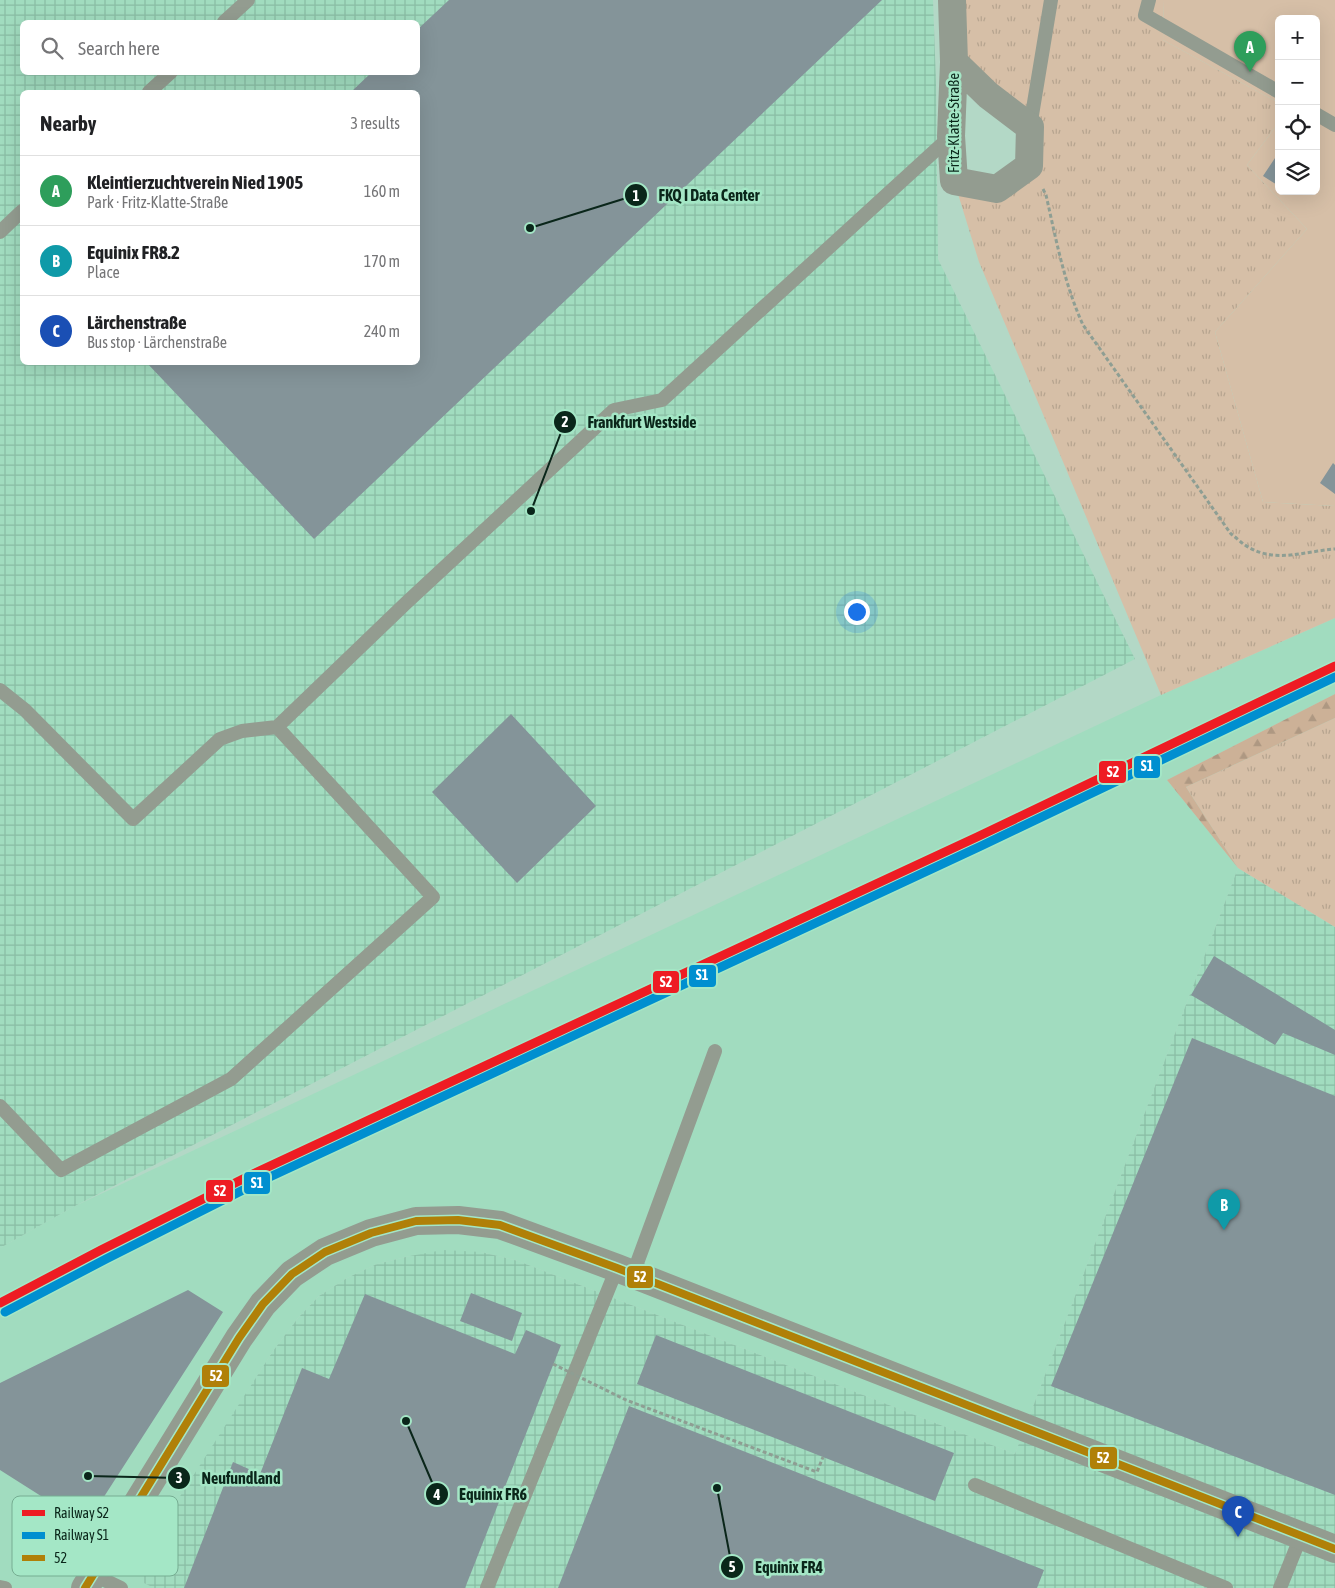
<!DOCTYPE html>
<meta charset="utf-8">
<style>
:root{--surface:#fff;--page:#f2f2f2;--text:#202124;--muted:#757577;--line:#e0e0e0;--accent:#456456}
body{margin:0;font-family:"Asap Condensed",sans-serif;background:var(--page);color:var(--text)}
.controls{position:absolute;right:15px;top:15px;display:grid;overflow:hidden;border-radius:8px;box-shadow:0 5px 20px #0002}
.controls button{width:45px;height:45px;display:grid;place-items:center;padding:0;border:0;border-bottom:1px solid var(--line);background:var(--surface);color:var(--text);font:25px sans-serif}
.you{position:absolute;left:856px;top:611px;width:18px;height:18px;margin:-12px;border:4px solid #fff;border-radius:50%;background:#1a73e8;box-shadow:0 0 0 8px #1a73e833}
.badge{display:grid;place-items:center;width:32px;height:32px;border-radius:50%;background:var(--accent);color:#fff;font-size:16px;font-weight:700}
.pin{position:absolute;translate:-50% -41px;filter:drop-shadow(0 1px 2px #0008)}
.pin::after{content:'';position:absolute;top:26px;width:18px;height:15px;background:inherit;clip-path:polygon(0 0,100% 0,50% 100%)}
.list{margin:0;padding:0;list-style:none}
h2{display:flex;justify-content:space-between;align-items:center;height:65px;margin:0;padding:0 20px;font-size:21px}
h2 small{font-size:16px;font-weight:400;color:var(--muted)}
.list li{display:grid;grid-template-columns:32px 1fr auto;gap:15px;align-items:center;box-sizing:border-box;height:70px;padding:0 20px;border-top:1px solid var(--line)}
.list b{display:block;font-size:19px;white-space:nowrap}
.list p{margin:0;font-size:16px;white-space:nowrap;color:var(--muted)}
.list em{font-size:16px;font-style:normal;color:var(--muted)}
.icon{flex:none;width:28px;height:28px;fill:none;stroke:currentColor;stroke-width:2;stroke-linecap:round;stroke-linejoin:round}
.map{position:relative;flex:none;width:1335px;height:1588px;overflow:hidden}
.search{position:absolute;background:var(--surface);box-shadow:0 5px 20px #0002;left:20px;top:20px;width:400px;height:55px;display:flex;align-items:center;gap:12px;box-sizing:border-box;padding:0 18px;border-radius:8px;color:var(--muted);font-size:19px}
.panel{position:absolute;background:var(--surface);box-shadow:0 5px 20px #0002;left:20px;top:90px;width:400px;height:275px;border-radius:8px}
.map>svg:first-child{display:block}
</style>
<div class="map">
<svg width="1335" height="1588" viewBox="0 0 1335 1588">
<defs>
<pattern id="industrial-grid" width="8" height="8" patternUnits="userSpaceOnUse" patternTransform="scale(1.25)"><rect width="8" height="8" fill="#a1dcbf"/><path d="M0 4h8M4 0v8" fill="none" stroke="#89bda4"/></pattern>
<pattern id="grass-tufts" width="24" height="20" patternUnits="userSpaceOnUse" patternTransform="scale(1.25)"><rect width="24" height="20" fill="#d6bfa7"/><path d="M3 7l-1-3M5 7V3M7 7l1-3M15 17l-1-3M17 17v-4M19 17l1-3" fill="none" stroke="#b6a48f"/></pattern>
<pattern id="forest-firs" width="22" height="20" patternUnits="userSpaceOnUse" patternTransform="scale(1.25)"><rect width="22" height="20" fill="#ccb197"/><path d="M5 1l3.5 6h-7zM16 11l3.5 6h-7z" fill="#ae9882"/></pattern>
</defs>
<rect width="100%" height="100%" fill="#b3d8c6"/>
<!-- built -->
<path fill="#a1dcbf" d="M 1335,618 L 1335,694 L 1167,780 L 1238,868 L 1015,1454 L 518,1261 L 481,1252 L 410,1256 L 377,1264 L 347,1278 L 319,1296 L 298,1318 L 273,1351 L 140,1561 L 137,1579 L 154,1588 L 0,1588 L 0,1248 L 73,1207 L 1161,695 Z"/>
<!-- industrial -->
<path fill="url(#industrial-grid)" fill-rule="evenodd" d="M 0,0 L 933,0 L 936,82 L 938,259 L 1135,659 L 73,1207 L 0,1248 ZM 22,22 L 418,22 L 418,72 L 22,72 ZM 22,92 L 418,92 L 418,362 L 22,362 Z
M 1238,868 L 1335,927 L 1335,1588 L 154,1588 L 136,1579 L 140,1561 L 145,1551 L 273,1351 L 298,1318 L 319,1296 L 347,1278 L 377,1264 L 410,1256 L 443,1250 L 481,1252 L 518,1261 L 1015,1454 Z"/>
<!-- grass -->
<path fill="url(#grass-tufts)" d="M 952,0 L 1164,0 L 1163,40 L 1279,103 L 1279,122 L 1247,165 L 1307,229 L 1215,332 L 1263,502 L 1335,506 L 1335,618 L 1161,695 L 979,262 L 954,181 L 997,189 L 1029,166 L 1030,127 L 954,62 Z
M 1335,718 L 1335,927 L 1238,868 L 1186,787 Z"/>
<!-- forest -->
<path fill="url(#forest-firs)" d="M 1335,694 L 1335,718 L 1186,787 L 1238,868 L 1167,780 Z"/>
<!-- green -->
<path fill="#d6bfa7" d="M 1164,0 L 1335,0 L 1335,506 L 1263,502 L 1215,332 L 1307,229 L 1247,165 L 1279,122 L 1279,191 L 1316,191 L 1316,19 L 1279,19 L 1279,103 L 1163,40 Z"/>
<!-- building -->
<path fill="#849499" d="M 449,0 L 882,0 L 314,539 L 146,362 L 418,362 L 418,92 L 351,92 L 372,72 L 418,72 L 418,29 Z
M 1279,152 L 1279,186 L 1263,176 Z
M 1333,463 L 1335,465 L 1335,494 L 1320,483 Z
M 511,714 L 596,806 L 517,883 L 432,792 Z
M 1214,956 L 1335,1030 L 1335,1055 L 1283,1033 L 1275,1045 L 1191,995 Z
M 1192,1038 L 1335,1096 L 1335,1495 L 1051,1386 Z
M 188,1290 L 223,1312 L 98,1506 L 63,1510 L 0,1470 L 0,1383 Z
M 471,1293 L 522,1313 L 512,1341 L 460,1321 Z
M 365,1294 L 515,1354 L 526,1330 L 561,1345 L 465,1588 L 184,1588 L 233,1462 L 260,1474 L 302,1368 L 329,1379 Z
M 656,1335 L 954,1453 L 935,1501 L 637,1384 Z
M 629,1406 L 1044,1570 L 1037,1588 L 558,1588 Z"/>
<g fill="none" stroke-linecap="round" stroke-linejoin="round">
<!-- path -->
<path stroke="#8e9e93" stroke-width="3" stroke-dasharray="4 2.5" stroke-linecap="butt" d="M 1043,189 L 1046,195 C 1056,239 1064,283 1083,325 L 1231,534 C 1237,538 1243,545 1250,548 C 1277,563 1306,551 1335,549"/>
<!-- service -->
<path stroke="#939c90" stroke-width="14" d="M 1149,0 L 1145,15 L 1279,92
M 224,22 L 248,0
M 149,92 L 171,72
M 1316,114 L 1335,125
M 1030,127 L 1051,0
M 0,232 L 22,211
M 0,690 L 25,710 L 133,819 L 220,739 L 242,731 L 277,727 L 406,603 L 614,410 L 662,400 L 950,137
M 0,1106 L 61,1170 L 231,1079 L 433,897 L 277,727
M 633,1274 L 715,1051
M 975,1485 L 1226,1588
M 94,1575 L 121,1588
M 0,1587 L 5,1588
M 487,1588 L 617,1268
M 1280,1588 L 1301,1536"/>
<!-- minor -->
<path stroke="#939c90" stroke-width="28" d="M 952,0 L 954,62
M 954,62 L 988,95 L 1030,127 L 1029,166 L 997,189 L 954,181 L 951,136 Z
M 85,1588 L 239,1338 L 263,1304 L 292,1274 L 325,1252 L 371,1233 L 416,1221 L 458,1220 L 500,1225 L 617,1268 L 1335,1549"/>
<!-- path-bridge -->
<path stroke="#8e9e93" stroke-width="3" stroke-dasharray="4 2.5" stroke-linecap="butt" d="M 553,1364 L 626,1400 L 817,1472 L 823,1457"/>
<!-- bus-1 casing -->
<g stroke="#a4e7c6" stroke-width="11">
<path id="bus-1" d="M 85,1588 L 239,1338 L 263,1304 L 292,1274 L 325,1252 L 371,1233 L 416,1221 L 458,1220 L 500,1225 L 617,1268 L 1335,1549"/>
</g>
<!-- bus-1 -->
<use href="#bus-1" stroke="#b08008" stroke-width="8"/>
<!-- rail-1 casing -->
<g stroke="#a4e7c6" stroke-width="12">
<path id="rail-1" d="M 0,1303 L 101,1250 L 255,1173 L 977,837 L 1335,666"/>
</g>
<!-- rail-2 casing -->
<g stroke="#a4e7c6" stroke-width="12">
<path id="rail-2" d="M 5,1312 L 106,1259 L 259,1182 L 981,846 L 1335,677"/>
</g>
<!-- rail-1 -->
<use href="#rail-1" stroke="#ee1c23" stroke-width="9"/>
<!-- rail-2 -->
<use href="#rail-2" stroke="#008fd0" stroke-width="9"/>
</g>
<g text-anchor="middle" stroke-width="5" stroke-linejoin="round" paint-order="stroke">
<!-- street labels -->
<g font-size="15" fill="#0a261a" stroke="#a4e7c6">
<text transform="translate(954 123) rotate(-90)" y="5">Fritz-Klatte-Straße</text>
</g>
</g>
<!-- legend -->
<rect x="12" y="1496" width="166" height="80" rx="8" fill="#a4e7c6" stroke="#76ad92" stroke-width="1"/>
<rect x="22" y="1510" width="23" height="6" fill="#ee1c23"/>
<rect x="22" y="1532" width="23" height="7" fill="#008fd0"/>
<rect x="22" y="1555" width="23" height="6" fill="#b08008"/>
<g font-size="14" fill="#0a261a">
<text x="54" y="1518">Railway S2</text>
<text x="54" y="1540">Railway S1</text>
<text x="54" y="1563">52</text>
</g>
<!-- callouts -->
<path fill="none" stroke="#0a261a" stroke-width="2" d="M530 228L636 195M531 511L565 422M88 1476L179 1478M406 1421L437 1494M717 1488L732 1567"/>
<g fill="#0a261a" stroke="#a4e7c6" stroke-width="2">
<circle cx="530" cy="228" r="5"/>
<circle cx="531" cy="511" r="5"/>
<circle cx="88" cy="1476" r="5"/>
<circle cx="406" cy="1421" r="5"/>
<circle cx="717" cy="1488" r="5"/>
<circle cx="636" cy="195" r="12"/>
<circle cx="565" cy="422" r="12"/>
<circle cx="179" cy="1478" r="12"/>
<circle cx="437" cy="1494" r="12"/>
<circle cx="732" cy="1567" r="12"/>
</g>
<g font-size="15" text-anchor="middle" font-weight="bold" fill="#fff">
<text x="636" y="201">1</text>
<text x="565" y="427">2</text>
<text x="179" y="1483">3</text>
<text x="437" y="1500">4</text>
<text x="732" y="1572">5</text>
</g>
<g font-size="16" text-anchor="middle" font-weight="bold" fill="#0a261a" stroke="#a4e7c6" stroke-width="5" stroke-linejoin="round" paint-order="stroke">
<text x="709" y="201">FKQ I Data Center</text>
<text x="642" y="428">Frankfurt Westside</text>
<text x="241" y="1484">Neufundland</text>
<text x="493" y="1500">Equinix FR6</text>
<text x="789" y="1573">Equinix FR4</text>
</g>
<g stroke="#a4e7c6" stroke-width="2">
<rect x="1133" y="755" width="28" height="24" rx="5" fill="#008fd0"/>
<rect x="1098" y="760" width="29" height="24" rx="5" fill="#ee1c23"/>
<rect x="688" y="964" width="29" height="24" rx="5" fill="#008fd0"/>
<rect x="652" y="970" width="28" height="24" rx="5" fill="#ee1c23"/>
<rect x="243" y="1171" width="28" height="24" rx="5" fill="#008fd0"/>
<rect x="205" y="1179" width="29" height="24" rx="5" fill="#ee1c23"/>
<rect x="626" y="1265" width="28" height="24" rx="5" fill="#b08008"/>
<rect x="201" y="1364" width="29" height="24" rx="5" fill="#b08008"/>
<rect x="1089" y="1446" width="29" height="24" rx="5" fill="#b08008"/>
</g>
<g font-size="14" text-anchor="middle" font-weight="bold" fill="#fff">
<text x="1147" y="771">S1</text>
<text x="1113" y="777">S2</text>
<text x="702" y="980">S1</text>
<text x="666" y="987">S2</text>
<text x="257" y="1188">S1</text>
<text x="220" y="1196">S2</text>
<text x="640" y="1282">52</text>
<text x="216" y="1381">52</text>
<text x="1103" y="1463">52</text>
</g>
</svg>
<div class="controls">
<button>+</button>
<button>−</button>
<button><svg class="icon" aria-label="locate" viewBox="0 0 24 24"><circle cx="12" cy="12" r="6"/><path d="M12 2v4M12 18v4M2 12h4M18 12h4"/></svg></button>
<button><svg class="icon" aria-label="layers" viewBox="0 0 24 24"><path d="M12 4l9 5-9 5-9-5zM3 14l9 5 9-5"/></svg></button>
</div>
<div class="you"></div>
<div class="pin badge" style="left:1250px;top:72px;background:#2e9e5b">A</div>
<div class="pin badge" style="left:1224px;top:1230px;background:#0f9aa8">B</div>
<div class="pin badge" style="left:1238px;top:1537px;background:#1a4fb4">C</div>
<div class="search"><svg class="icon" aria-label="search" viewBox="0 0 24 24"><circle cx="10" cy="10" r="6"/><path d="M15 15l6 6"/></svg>Search here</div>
<section class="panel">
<h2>Nearby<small>3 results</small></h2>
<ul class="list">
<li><span class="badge" style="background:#2e9e5b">A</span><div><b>Kleintierzuchtverein Nied 1905</b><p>Park · Fritz-Klatte-Straße</p></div><em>160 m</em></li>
<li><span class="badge" style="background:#0f9aa8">B</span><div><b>Equinix FR8.2</b><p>Place</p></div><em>170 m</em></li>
<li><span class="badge" style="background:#1a4fb4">C</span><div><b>Lärchenstraße</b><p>Bus stop · Lärchenstraße</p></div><em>240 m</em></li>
</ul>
</section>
</div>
